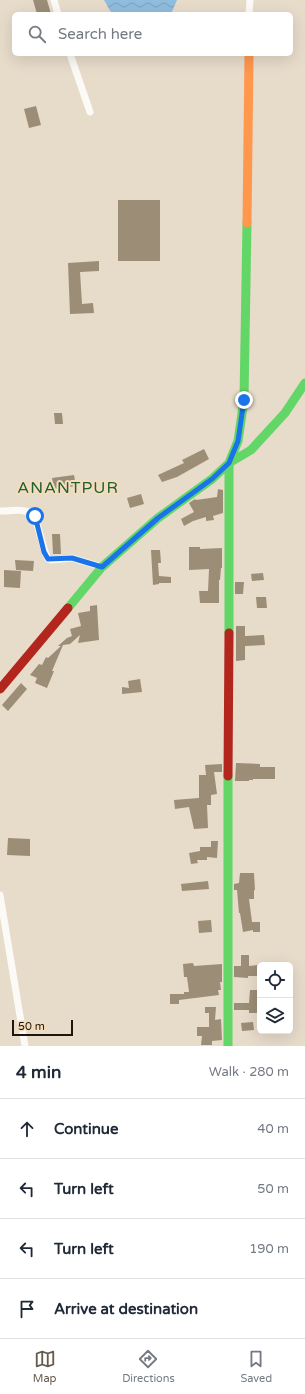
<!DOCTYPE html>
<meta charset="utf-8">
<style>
:root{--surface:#fff;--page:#f6f6f7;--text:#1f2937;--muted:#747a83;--line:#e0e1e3;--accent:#645b4d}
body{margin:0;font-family:"Varela Round",sans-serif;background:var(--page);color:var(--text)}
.controls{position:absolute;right:12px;bottom:12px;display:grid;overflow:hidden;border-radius:6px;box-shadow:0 4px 16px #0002}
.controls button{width:36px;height:36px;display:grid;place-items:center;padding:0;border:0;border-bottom:1px solid var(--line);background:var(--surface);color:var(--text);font:20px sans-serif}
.scale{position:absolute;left:12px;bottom:10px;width:61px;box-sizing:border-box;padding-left:4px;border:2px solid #1e160a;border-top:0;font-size:11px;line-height:14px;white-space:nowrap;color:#1e160a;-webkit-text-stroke:3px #f4ddbd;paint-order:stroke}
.stop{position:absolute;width:12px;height:12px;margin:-9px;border:3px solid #1a73e8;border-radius:50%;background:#fff}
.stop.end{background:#1a73e8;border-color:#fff;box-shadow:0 1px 4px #0008}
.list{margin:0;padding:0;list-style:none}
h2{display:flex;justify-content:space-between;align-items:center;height:52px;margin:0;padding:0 16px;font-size:17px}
h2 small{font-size:13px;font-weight:400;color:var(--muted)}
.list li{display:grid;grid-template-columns:26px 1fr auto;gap:12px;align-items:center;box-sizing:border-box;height:60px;padding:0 16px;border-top:1px solid var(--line)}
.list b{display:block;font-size:15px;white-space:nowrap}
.list em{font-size:13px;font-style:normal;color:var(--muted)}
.icon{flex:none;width:22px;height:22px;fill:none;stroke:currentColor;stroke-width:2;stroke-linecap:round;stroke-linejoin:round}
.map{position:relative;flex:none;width:305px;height:1046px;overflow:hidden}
.search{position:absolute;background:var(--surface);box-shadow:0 4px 16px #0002;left:12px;right:12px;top:12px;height:44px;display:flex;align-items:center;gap:10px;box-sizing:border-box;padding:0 14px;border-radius:6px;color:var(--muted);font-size:15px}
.sheet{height:292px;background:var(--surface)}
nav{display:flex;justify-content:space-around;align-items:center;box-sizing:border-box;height:56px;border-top:1px solid var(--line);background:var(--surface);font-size:11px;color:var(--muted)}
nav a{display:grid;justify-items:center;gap:2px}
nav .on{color:var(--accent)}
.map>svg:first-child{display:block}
</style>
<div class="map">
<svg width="305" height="1046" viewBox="0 0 305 1046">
<defs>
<pattern id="water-waves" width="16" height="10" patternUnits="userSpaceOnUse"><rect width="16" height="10" fill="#90bcdd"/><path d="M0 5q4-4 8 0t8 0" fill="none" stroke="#7ca1bc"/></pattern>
</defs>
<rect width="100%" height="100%" fill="#e7dbca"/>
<!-- water -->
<path fill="url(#water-waves)" d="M 104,0 L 177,0 L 171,14 L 112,14 Z"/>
<!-- building -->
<path fill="#9c8d76" d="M 33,0 L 47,0 L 51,14 L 37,14 Z
M 36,106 L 41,125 L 29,128 L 24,109 Z
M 118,200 L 160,200 L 160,261 L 118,261 Z
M 99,261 L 99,271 L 80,272 L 82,304 L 93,303 L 94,313 L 70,314 L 68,263 Z
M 54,413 L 62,413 L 63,424 L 55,424 Z
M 204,449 L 209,459 L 177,477 L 162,482 L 158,475 L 184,463 L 182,460 Z
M 74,475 L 76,486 L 54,489 L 52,478 Z
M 218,489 L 223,490 L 223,513 L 213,516 L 214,520 L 206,521 L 206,517 L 193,521 L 184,526 L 181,519 L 194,512 L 189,503 L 195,499 L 196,500 L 217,497 Z
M 141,494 L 144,504 L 130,508 L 127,498 Z
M 52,534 L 60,534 L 61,554 L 53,554 Z
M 189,547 L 200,547 L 200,549 L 222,548 L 222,568 L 221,568 L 220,580 L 219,580 L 219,603 L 200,603 L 199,591 L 208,591 L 209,569 L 189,570 Z
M 151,550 L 160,550 L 161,563 L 158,563 L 159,576 L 171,577 L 171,583 L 159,583 L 159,584 L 153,585 Z
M 15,560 L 34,561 L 33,571 L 16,570 Z
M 4,570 L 21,571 L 20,588 L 4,587 Z
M 263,573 L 264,580 L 252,581 L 251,574 Z
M 235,582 L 244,582 L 243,594 L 235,594 Z
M 256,597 L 266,597 L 267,608 L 257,608 Z
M 97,605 L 99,640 L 78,643 L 80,635 L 70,644 L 63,645 L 52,671 L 54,671 L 47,688 L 35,683 L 37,678 L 30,675 L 39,664 L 42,665 L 46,657 L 48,658 L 61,646 L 58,646 L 67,638 L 72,636 L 70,629 L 81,626 L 78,613 L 90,611 L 90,606 Z
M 236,626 L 245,626 L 245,636 L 264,635 L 265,645 L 245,646 L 245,660 L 236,661 Z
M 140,679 L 142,692 L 122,694 L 122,687 L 129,688 L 128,681 Z
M 21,683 L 27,689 L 8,711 L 2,705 Z
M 236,763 L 260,764 L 260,767 L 275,767 L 275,779 L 253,779 L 253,780 L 249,780 L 249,781 L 235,781 Z
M 222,764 L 222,772 L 214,772 L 217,794 L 211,795 L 211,805 L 207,805 L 208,828 L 194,829 L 189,807 L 175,809 L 174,800 L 199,798 L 199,775 L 206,775 L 205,765 Z
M 8,838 L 30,839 L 30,856 L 7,855 Z
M 211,841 L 218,841 L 217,858 L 207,857 L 207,860 L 197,860 L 198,863 L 191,864 L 189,853 L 200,851 L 200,847 L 211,847 Z
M 240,873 L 254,873 L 255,890 L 254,890 L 254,899 L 249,899 L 252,922 L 260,922 L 260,932 L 253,932 L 253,930 L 243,932 L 240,913 L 239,913 L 237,890 L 234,890 L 234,884 L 239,883 Z
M 208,881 L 209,889 L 182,891 L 181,884 Z
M 211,920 L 212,932 L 199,933 L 198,921 Z
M 241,955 L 249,955 L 249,966 L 257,965 L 258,976 L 248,976 L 248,978 L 234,977 L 234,966 L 241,966 Z
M 193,963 L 194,966 L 222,964 L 222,982 L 220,982 L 221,990 L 218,990 L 219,995 L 179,1000 L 179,1004 L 170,1004 L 170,994 L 184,994 L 184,992 L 189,992 L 187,977 L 184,977 L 183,964 Z
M 250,990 L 260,990 L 260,1013 L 249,1013 L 249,1010 L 234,1010 L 234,1003 L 249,1003 Z
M 205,1007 L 216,1007 L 215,1020 L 221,1019 L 222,1040 L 212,1041 L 212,1045 L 201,1045 L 202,1036 L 197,1036 L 197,1027 L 209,1027 L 209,1013 L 205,1013 Z
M 253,1022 L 254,1030 L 242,1031 L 241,1023 Z"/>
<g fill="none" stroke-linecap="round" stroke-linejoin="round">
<!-- street -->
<path stroke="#fbfaf7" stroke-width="7" d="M 54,0 L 58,14
M 249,14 L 250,0
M 70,54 L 90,112
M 0,511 C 11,511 24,508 34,514 L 45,552 L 48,559 L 51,560 L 72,558 L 102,567
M 0,895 L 25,1046"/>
<!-- fast -->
<path stroke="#63d668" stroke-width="9" d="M 68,608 L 102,567 L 158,518 L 212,479 L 229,463 L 251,450 L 285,413 L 305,383
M 229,633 L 229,463 L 238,441 L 244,400 L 247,223
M 228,1046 L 228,776"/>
<!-- slow -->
<path stroke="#ff974d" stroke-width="9" d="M 247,223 L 249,54"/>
<!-- jam -->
<path stroke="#b3261e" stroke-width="9" d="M 0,689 L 68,608
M 228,776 L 229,633"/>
</g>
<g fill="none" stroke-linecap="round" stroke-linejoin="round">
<!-- route -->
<path stroke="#1a73e8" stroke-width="5" d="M 35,516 L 44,552 L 48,559 L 72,558 L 102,567 L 158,518 L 212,479 L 229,463 L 238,441 L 244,400"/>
</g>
<g text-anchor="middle" stroke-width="4" stroke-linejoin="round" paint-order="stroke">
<!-- quarter labels -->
<g font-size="16" letter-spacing="1" fill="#206031" stroke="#f4ddbd">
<text x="68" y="493">ANANTPUR</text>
</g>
</g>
</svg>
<div class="controls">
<button><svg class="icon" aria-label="locate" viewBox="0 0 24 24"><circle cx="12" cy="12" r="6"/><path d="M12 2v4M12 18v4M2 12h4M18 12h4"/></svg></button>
<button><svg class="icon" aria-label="layers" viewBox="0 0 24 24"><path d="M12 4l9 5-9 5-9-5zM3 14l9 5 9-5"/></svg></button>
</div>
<div class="scale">50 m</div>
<div class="stop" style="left:35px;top:516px"></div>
<div class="stop end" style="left:244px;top:400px"></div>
<div class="search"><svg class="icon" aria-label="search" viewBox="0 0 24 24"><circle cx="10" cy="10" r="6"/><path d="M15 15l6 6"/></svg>Search here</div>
</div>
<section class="sheet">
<h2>4 min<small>Walk · 280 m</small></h2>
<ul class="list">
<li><svg class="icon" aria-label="ahead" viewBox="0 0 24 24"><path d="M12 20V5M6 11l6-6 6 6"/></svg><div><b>Continue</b></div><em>40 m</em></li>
<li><svg class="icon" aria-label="left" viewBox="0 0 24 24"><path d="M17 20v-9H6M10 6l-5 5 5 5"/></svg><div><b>Turn left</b></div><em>50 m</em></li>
<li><svg class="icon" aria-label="left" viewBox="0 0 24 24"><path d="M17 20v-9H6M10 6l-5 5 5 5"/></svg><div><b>Turn left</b></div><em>190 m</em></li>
<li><svg class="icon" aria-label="arrive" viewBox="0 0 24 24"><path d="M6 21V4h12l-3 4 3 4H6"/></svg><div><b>Arrive at destination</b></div></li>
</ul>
</section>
<nav>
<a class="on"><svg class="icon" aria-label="map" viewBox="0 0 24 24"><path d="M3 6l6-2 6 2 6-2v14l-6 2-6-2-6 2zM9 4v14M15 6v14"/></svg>Map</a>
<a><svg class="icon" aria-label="directions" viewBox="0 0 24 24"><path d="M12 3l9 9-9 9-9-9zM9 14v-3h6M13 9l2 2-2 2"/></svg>Directions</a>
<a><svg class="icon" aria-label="saved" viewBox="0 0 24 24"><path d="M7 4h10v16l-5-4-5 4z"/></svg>Saved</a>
</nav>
